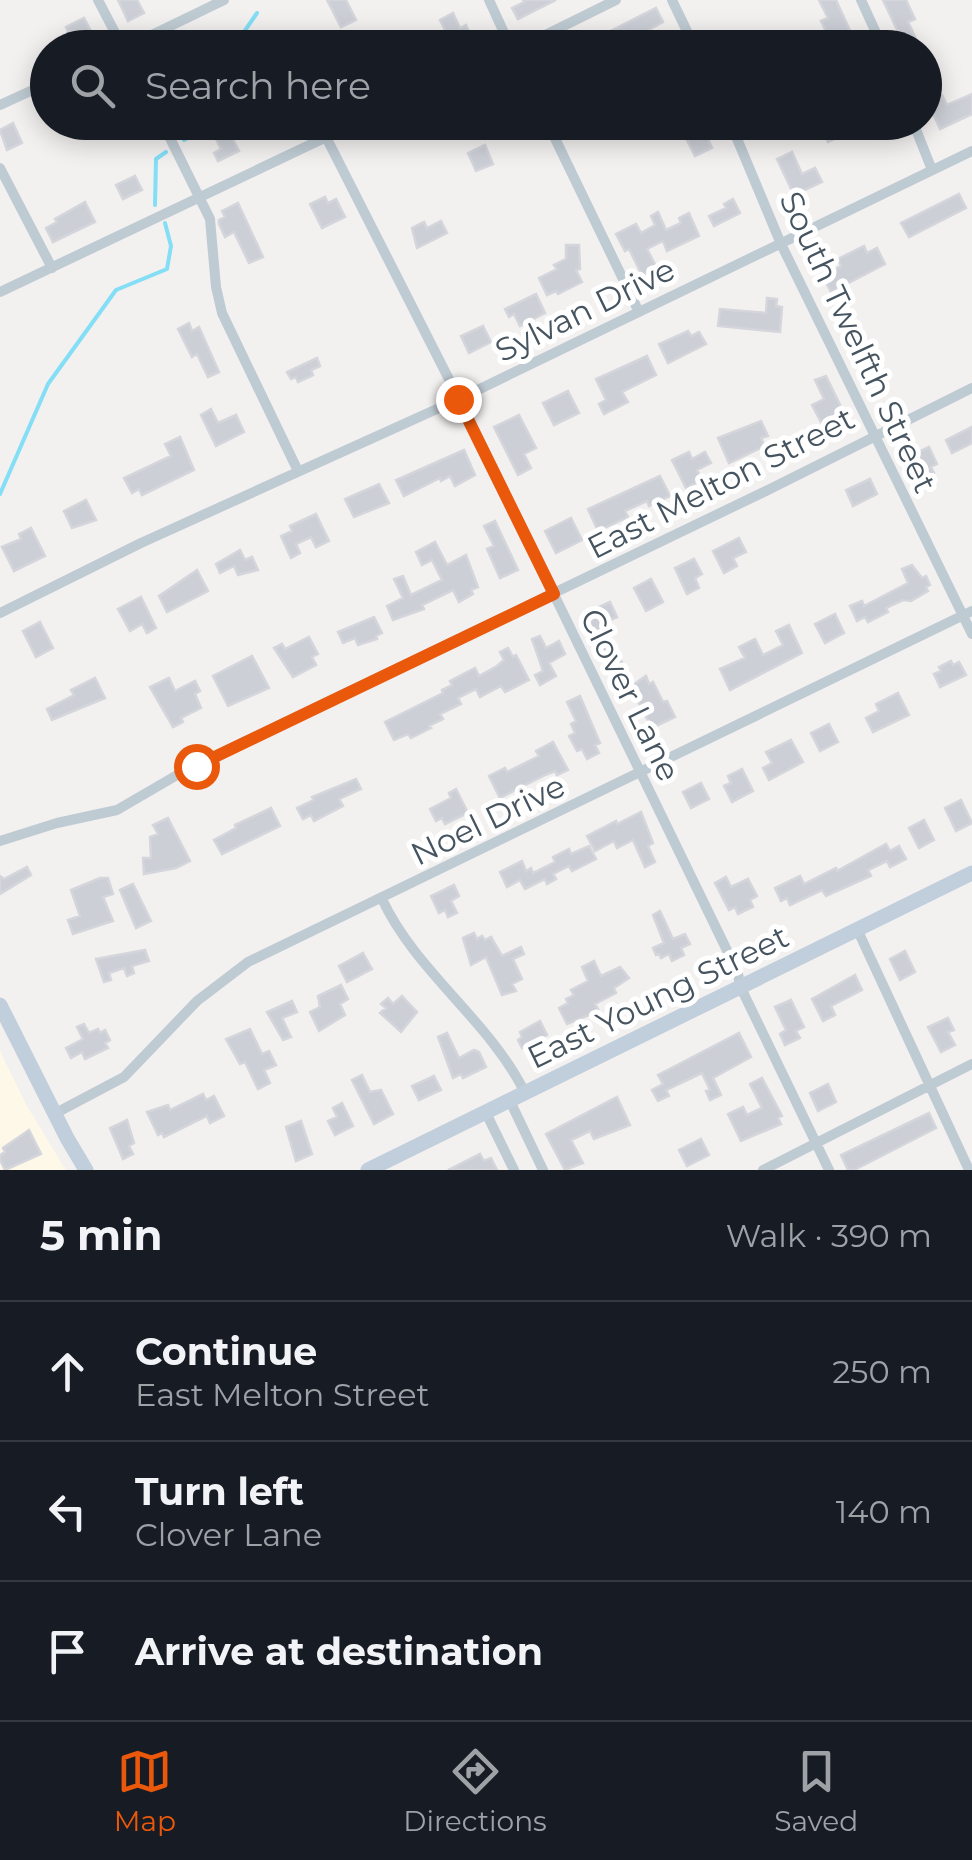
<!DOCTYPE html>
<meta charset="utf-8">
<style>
:root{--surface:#171b24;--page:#20242c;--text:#f1f3f6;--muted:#9ea1a6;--line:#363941;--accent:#ea580c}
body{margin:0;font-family:Montserrat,sans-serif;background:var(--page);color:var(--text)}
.stop{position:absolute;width:30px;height:30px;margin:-22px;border:8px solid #ea580c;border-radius:50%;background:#fff}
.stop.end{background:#ea580c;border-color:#fff;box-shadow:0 2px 10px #0008}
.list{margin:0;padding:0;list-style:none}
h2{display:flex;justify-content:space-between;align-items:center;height:130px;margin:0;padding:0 40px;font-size:42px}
h2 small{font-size:32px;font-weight:400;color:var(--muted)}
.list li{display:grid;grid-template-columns:65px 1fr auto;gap:30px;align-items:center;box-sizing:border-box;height:140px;padding:0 40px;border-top:2px solid var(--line)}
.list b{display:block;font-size:38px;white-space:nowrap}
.list p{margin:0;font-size:32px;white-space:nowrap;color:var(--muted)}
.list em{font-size:32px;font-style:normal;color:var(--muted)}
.icon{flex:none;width:55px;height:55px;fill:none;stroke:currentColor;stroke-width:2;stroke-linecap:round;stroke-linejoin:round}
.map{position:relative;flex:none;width:972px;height:1170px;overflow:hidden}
.search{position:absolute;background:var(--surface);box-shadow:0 5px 25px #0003;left:30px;right:30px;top:30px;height:110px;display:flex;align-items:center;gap:25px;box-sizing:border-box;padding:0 35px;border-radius:55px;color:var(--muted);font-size:38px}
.sheet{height:550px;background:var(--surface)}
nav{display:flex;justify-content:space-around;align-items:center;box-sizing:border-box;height:140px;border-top:2px solid var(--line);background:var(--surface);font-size:28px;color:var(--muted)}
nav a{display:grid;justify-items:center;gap:5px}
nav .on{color:var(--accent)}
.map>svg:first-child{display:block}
</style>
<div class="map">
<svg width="972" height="1170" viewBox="0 0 972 1170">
<rect width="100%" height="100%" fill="#f3f0f0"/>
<!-- commercial -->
<path fill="#fef8e9" d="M 0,1051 L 27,1106 L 66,1170 L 0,1170 Z"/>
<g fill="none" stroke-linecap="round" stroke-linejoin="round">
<!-- stream -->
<path stroke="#83def6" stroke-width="4" d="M 233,48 L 257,13
M 184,140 L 194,134 L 198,122
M 155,205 L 156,159 L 166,152
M 0,494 L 48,384 L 116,290 L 167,269 L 171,246 L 165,223"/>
</g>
<!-- building -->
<path fill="#cccfd6" stroke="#d4d6dc" stroke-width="2.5" d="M 118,0 L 137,0 L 144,13 L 128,21 Z
M 327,0 L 346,0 L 356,20 L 341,27 Z
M 523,0 L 556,0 L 518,19 L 512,8 L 524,2 Z
M 819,0 L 836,0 L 858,48 L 842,48 L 836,35 L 829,38 L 821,21 L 828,18 Z
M 883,0 L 906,0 L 915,19 L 908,22 L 919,45 L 902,48 L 898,39 L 901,38 Z
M 656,8 L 663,22 L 641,34 L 611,48 L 577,48 Z
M 453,13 L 460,28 L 466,25 L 473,40 L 457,48 L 409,48 L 445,30 L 440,20 Z
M 84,18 L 93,35 L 74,44 L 66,27 Z
M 972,94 L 972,114 L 940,129 L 928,102 L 942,95 L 947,105 Z
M 828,122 L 841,122 L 846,133 L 828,142 L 820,126 Z
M 13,123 L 22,143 L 7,150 L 0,130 Z
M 227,128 L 239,151 L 218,161 L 214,153 L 221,149 L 214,135 Z
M 705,132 L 712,148 L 695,156 L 687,140 Z
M 485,145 L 493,164 L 476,171 L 468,153 Z
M 792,152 L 802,174 L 815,168 L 822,182 L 794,195 L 777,159 Z
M 135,176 L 142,190 L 123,199 L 116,185 Z
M 959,194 L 966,208 L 909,237 L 901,223 Z
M 325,197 L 328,203 L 336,199 L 345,217 L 322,228 L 310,204 Z
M 733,199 L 740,213 L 714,226 L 709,216 L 726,208 L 724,204 Z
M 85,202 L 95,222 L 53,242 L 46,228 L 57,222 L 55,219 Z
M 238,203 L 263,257 L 249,263 L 234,232 L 225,237 L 219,224 L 219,220 L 225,217 L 222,211 Z
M 658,212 L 666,230 L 681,223 L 679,218 L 689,213 L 699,236 L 667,251 L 663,241 L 647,249 L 657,268 L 642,275 L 629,249 L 625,251 L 616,234 L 636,224 L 641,233 L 655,225 L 651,216 Z
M 441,221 L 447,233 L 417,248 L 412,228 L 424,222 L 427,228 Z
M 566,245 L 579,245 L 580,269 L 576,270 L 582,282 L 558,294 L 556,291 L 547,295 L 539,278 L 557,269 L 554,265 L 566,259 Z
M 864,246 L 867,253 L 877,248 L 885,264 L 831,292 L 823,276 L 841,266 L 838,259 Z
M 536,294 L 545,313 L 520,326 L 514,314 L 509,317 L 505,309 Z
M 767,298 L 777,299 L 776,306 L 782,307 L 780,332 L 718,326 L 720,309 L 766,313 Z
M 189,323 L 192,331 L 199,327 L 219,372 L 208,377 L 197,354 L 192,357 L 178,329 Z
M 483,326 L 491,342 L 469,353 L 461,336 Z
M 688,331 L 691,336 L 699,332 L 706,344 L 668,363 L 659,344 Z
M 647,356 L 656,375 L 622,392 L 628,402 L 604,414 L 599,404 L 606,400 L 596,379 Z
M 317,358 L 320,366 L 311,370 L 313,375 L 298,382 L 296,377 L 291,379 L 287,372 Z
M 826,376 L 843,411 L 821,422 L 812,405 L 824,399 L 815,380 Z
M 568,391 L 579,413 L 554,425 L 543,403 Z
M 211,409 L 218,423 L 236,415 L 244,432 L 216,446 L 201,415 Z
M 519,415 L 536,448 L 524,454 L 531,468 L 518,475 L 494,427 Z
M 761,421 L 768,436 L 761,438 L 765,446 L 729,463 L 718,438 Z
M 972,427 L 972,443 L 952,453 L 946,440 Z
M 180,437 L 194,470 L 142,495 L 139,489 L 132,493 L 124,478 L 171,456 L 165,444 Z
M 929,447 L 937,464 L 931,467 L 934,473 L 921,479 L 910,456 Z
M 464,450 L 475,475 L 455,486 L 450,476 L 441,481 L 440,478 L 404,496 L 396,480 Z
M 689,452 L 692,459 L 705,452 L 711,463 L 697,470 L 702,480 L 686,488 L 672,460 Z
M 660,476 L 670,496 L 649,506 L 647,501 L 625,511 L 628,517 L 598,531 L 588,509 Z
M 870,479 L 877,494 L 853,506 L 846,490 Z
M 379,484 L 389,503 L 354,517 L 345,499 Z
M 86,500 L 96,520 L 72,528 L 64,511 Z
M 316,514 L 329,541 L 316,547 L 311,537 L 296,544 L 300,553 L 291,558 L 281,536 L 292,531 L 290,526 Z
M 571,518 L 582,540 L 556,553 L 545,531 Z
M 495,521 L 518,570 L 500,578 L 487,549 L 494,546 L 484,526 Z
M 31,528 L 45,556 L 14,571 L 2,547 L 21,539 L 19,534 Z
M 739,538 L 746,552 L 733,558 L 737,566 L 724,573 L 713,551 Z
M 435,542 L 447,565 L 466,555 L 478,587 L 471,590 L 473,594 L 459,602 L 453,590 L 422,605 L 424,609 L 393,620 L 387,606 L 403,598 L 394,579 L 403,576 L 411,595 L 442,580 L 432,560 L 422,565 L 416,552 Z
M 240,550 L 245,560 L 252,557 L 258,570 L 238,575 L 234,566 L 220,573 L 216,564 Z
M 694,559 L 702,574 L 695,578 L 699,588 L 687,594 L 675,568 Z
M 912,565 L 922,578 L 926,576 L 930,585 L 926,587 L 928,591 L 911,601 L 903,600 L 886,608 L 888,612 L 868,622 L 865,617 L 857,621 L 850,606 L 862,601 L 864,606 L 908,583 L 902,569 Z
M 197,570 L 208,591 L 167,612 L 159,596 Z
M 651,579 L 663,602 L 646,611 L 634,588 Z
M 141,597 L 156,628 L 147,633 L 142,624 L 130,631 L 118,609 Z
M 610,602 L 617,617 L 601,624 L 622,662 L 609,668 L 586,613 Z
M 835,614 L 844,633 L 825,643 L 815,624 Z
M 374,617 L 382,633 L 376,636 L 377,639 L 358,645 L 355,638 L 343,643 L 338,632 Z
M 40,622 L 53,648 L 36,657 L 23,631 Z
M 789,625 L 802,653 L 730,690 L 720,669 L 745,658 L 739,647 L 755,639 L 763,655 L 783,645 L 776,631 Z
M 540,636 L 546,648 L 559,641 L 565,654 L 549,663 L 556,676 L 540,685 L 535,675 L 543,671 L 532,639 Z
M 309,637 L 318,654 L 312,657 L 316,665 L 293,677 L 274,648 L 282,644 L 285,649 Z
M 508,648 L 513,657 L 516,655 L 529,680 L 505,692 L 501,686 L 480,697 L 476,689 L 458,698 L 461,704 L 440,714 L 443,719 L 429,726 L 431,728 L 411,738 L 408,734 L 394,740 L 385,722 L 443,693 L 442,690 L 452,685 L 450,681 L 467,672 L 475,668 L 479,676 L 497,666 L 504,660 L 500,652 Z
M 252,656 L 269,688 L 228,706 L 213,676 Z
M 951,661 L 953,665 L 959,662 L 966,675 L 940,687 L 934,674 L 941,671 L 939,667 Z
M 646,676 L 649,684 L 653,682 L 663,702 L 667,701 L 675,717 L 652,728 L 630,687 Z
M 95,678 L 105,698 L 52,720 L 47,709 L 74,695 L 71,690 Z
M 169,678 L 175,691 L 195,681 L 200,691 L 195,694 L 201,708 L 181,718 L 183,722 L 173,727 L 150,687 Z
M 898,693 L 909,715 L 873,732 L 866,718 L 879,711 L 876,704 Z
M 580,696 L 600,743 L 595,745 L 599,753 L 587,759 L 582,749 L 577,751 L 569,736 L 575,733 L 571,724 L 576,721 L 567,702 Z
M 829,724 L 838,742 L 820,751 L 811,733 Z
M 791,740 L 803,762 L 769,780 L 763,768 L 772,763 L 766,752 Z
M 553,742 L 568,770 L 557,775 L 555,771 L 545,775 L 500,798 L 489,776 L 505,768 L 507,772 L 539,756 L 536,751 Z
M 742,769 L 753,791 L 732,802 L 724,786 L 731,783 L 728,776 Z
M 356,779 L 361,789 L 339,799 L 343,806 L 314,821 L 311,815 L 303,819 L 297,808 L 314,800 L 312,797 Z
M 701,783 L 709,799 L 691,808 L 683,792 Z
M 456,789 L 468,813 L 445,824 L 442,818 L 436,821 L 430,809 L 451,798 L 449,793 Z
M 961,800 L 972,823 L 956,831 L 945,808 Z
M 271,808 L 280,826 L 222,854 L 214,840 L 236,828 L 235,825 Z
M 641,812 L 653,843 L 648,846 L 655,862 L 645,867 L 633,840 L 617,848 L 614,841 L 595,851 L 587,836 L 616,821 L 617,824 Z
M 168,818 L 190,861 L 176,868 L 144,874 L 143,858 L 151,858 L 150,837 L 158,834 L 153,825 Z
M 924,820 L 934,840 L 919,848 L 909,828 Z
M 886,844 L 890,851 L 899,846 L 906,859 L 890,867 L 887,861 L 868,870 L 871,876 L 826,896 L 822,890 L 790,905 L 787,898 L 781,901 L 775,888 L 800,876 L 804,884 L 836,868 L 837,871 Z
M 589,846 L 596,859 L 572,871 L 569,866 L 553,874 L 556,879 L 547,884 L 545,879 L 525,889 L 520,880 L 507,887 L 500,872 L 522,861 L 526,871 L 531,868 L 533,873 L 555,862 L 553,857 L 569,849 L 571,854 Z
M 27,867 L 31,875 L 0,894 L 0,876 L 4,879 Z
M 726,877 L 731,887 L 748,879 L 757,896 L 750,900 L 753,907 L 738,914 L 735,907 L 729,910 L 715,883 Z
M 100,878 L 108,878 L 113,894 L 103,897 L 113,921 L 73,934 L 68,920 L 80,916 L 71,890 Z
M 133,884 L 151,921 L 136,928 L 120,890 Z
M 454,885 L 459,896 L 451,901 L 457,913 L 448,917 L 445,910 L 439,913 L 431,896 Z
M 660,911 L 673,939 L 685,934 L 690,944 L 681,948 L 684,955 L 672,961 L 669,954 L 661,958 L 659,954 L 656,955 L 653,948 L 664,943 L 653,915 Z
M 474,933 L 477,939 L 482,936 L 485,940 L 491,937 L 502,956 L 521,947 L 524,954 L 513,959 L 522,979 L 512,984 L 516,991 L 502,995 L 486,957 L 471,965 L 463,938 Z
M 145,950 L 149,961 L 132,966 L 134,973 L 127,976 L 124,968 L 109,973 L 111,980 L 104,982 L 96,959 Z
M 905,951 L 915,972 L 900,980 L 890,959 Z
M 363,953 L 372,969 L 347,982 L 339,966 Z
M 594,961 L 601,976 L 620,967 L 629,978 L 614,988 L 616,993 L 595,1004 L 598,1009 L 594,1013 L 567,1024 L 559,1008 L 568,1003 L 566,999 L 574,995 L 571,990 L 588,981 L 582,967 Z
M 855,975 L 862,990 L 831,1006 L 835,1015 L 823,1021 L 812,999 Z
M 341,985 L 348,999 L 340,1004 L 345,1015 L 319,1031 L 310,1012 L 320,1007 L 318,996 Z
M 402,996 L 417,1012 L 401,1032 L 380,1013 L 386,1008 L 381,1004 L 388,998 L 393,1004 Z
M 791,1000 L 804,1027 L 796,1031 L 800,1038 L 785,1045 L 780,1034 L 786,1030 L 775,1007 Z
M 292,1001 L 297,1012 L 282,1018 L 291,1037 L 283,1040 L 267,1012 Z
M 948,1018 L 954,1030 L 948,1032 L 955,1045 L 941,1052 L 928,1027 Z
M 540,1021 L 547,1035 L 522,1048 L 518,1040 L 522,1037 L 520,1032 Z
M 84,1024 L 89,1033 L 98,1029 L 100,1033 L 105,1030 L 110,1040 L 105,1043 L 108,1048 L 85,1059 L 82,1052 L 71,1058 L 66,1048 L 83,1039 L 77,1027 Z
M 250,1029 L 262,1054 L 269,1051 L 276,1065 L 264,1070 L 270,1083 L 258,1089 L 245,1062 L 240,1064 L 226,1039 Z
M 447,1033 L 459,1058 L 474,1050 L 479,1052 L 486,1067 L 463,1078 L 461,1074 L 453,1078 L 438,1037 Z
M 739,1033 L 751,1057 L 713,1078 L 721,1095 L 710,1100 L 706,1091 L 710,1090 L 702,1073 L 666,1090 L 669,1096 L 658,1101 L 652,1090 L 663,1084 L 658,1075 Z
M 362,1075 L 370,1092 L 381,1090 L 393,1114 L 374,1124 L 352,1080 Z
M 434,1076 L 441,1090 L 419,1100 L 412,1086 Z
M 762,1078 L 782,1116 L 778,1118 L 781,1124 L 741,1141 L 728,1114 L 743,1107 L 747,1115 L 762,1108 L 750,1084 Z
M 828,1084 L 836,1102 L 818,1111 L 810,1093 Z
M 203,1094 L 206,1100 L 214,1096 L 224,1116 L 210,1123 L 207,1116 L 164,1137 L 162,1133 L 158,1135 L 147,1112 L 168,1105 L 170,1110 Z
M 617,1097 L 630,1125 L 594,1139 L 590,1131 L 571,1140 L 583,1163 L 565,1170 L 546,1134 Z
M 342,1103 L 353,1126 L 335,1135 L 328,1121 L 337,1117 L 333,1108 Z
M 929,1113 L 936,1128 L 854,1170 L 848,1170 L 841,1155 Z
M 127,1120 L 134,1143 L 129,1146 L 133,1154 L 123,1159 L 110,1128 Z
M 301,1121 L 312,1154 L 296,1161 L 286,1127 Z
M 29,1130 L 41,1154 L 5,1170 L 0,1160 L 0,1155 L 5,1152 L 3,1148 Z
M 701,1139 L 709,1155 L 687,1166 L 679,1150 Z
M 480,1154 L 484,1161 L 491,1158 L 497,1170 L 448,1170 Z"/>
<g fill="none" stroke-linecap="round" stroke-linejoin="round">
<!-- street -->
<path stroke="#bfcbd3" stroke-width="10" d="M 98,0 L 123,48
M 489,0 L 511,48
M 672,0 L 695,48
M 861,0 L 883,48
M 125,48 L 224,0
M 519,48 L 616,0
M 0,105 L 48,83
M 162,122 L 210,219 L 216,287 L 222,313 L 298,471
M 547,122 L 639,312
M 730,122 L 781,244 L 972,634
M 913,122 L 932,170
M 326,137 L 459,399 L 738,973 L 740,986 L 829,1170
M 0,168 L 52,268
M 0,292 L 358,122
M 0,613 L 141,543 L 459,399 L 972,151
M 0,841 L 57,823 L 117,810 L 184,771 L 770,489 L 972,388
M 382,899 C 416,972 490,1021 525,1093
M 857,929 L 969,1170
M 510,1101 L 543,1170
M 486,1113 L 514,1170
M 54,1114 L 124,1077 L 197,1001 L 248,962 L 972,611
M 763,1170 L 972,1064"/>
<!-- secondary -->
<path stroke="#c1cedb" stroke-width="15" d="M 0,1005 L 67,1138 L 86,1170
M 368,1170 L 972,873"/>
</g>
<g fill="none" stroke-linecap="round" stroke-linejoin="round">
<!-- route -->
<path stroke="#ea580c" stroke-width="12" d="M 196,766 L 554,594 L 458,399"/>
</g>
<g text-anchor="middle" stroke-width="10" stroke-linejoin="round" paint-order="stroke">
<!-- street labels -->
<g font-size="32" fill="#465460" stroke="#fff">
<text transform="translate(585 310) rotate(-26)" y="11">Sylvan Drive</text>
<text transform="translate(858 342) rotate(65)" y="11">South Twelfth Street</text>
<text transform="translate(721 483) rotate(-27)" y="11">East Melton Street</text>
<text transform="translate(630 695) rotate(64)" y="11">Clover Lane</text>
<text transform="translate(488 820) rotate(-26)" y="11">Noel Drive</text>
<text transform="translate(658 997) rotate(-26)" y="11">East Young Street</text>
</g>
</g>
</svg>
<div class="stop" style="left:196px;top:766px"></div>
<div class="stop end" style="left:458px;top:399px"></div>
<div class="search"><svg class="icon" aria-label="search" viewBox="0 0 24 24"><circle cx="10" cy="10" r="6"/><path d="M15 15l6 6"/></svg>Search here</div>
</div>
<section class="sheet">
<h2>5 min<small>Walk · 390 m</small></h2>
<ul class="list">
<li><svg class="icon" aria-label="ahead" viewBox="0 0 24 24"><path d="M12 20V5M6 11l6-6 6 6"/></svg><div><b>Continue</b><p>East Melton Street</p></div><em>250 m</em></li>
<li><svg class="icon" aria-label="left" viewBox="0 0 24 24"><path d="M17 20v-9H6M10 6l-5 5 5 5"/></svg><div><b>Turn left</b><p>Clover Lane</p></div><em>140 m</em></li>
<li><svg class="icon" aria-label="arrive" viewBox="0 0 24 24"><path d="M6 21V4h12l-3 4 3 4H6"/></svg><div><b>Arrive at destination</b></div></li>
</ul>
</section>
<nav>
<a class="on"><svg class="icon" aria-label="map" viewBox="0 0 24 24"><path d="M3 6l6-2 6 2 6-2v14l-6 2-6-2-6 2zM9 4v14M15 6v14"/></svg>Map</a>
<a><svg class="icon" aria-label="directions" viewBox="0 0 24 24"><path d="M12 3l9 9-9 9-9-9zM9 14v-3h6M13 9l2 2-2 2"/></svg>Directions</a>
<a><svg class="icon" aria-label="saved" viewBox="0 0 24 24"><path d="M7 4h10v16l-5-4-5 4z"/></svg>Saved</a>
</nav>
